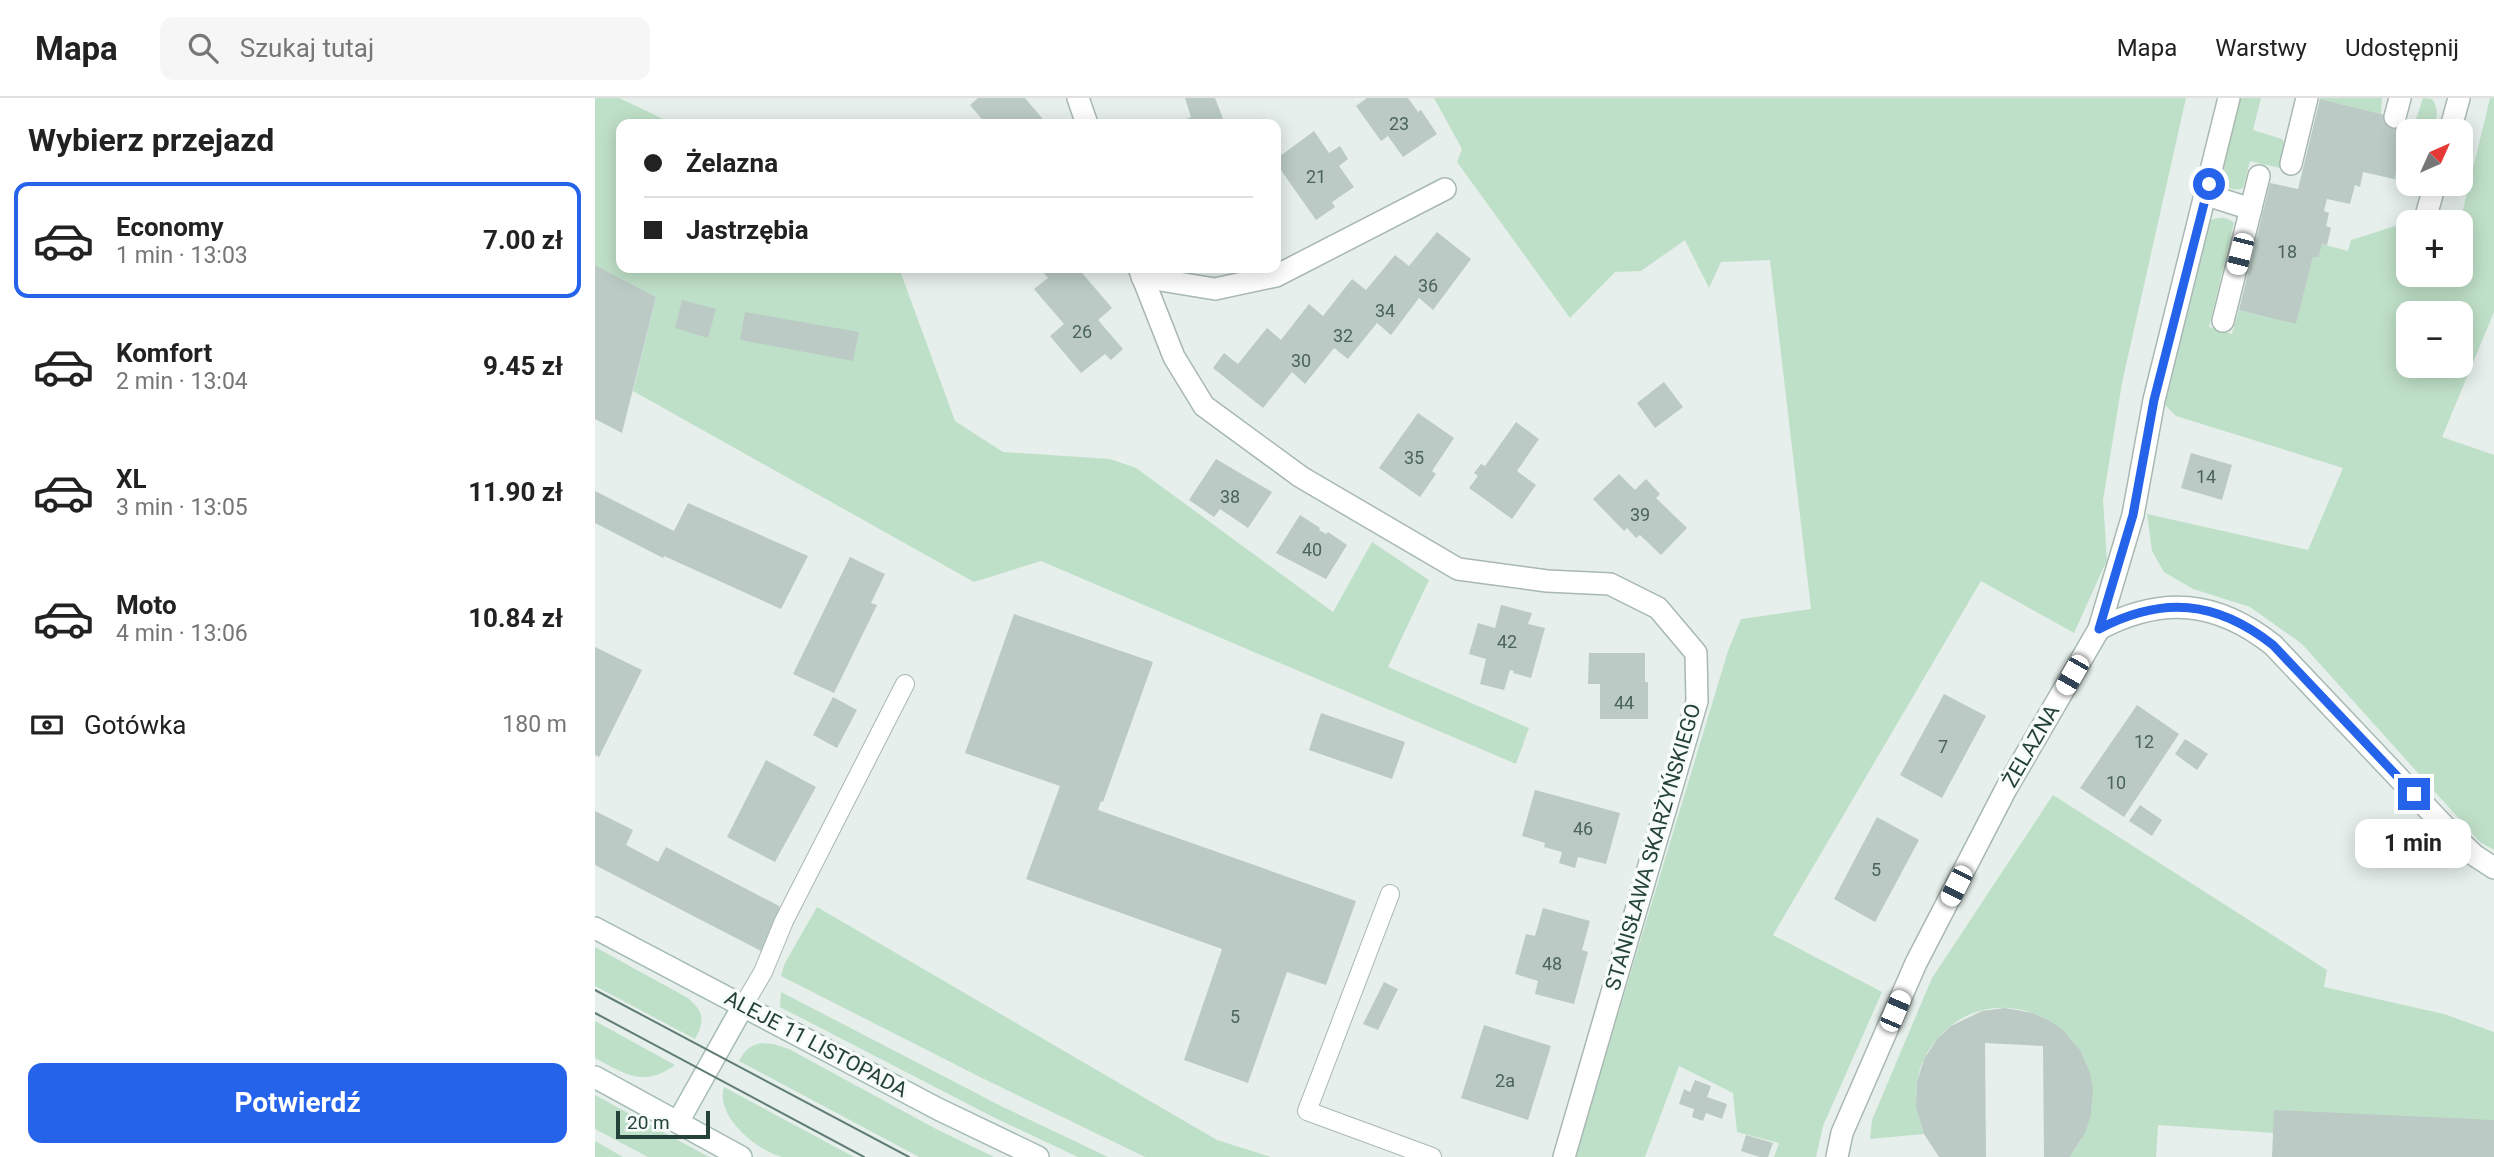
<!DOCTYPE html>
<html lang="pl">
<head>
<meta charset="utf-8">
<style>
	body { margin:0; font-family:Roboto,sans-serif; background:#f6f6f6; color:#222; height:100vh; display:flex; flex-direction:column; font-size:26px; white-space:nowrap }
	* { box-sizing:border-box; margin:0 }
	p { font-size:23px; color:#767676 }
	.icon { flex:none; width:38px; height:38px; fill:none; stroke:currentColor; stroke-width:2; stroke-linecap:round; stroke-linejoin:round }
	.map { position:relative; flex:1; overflow:hidden }
	.details { display:flex; flex-direction:column; background:#fff; width:595px }
	.details>* { flex:none }
	.guide { position:absolute; left:21px; top:21px; width:665px; height:154px; border-radius:14px; box-shadow:0 4px 18px #0003; display:grid; align-content:center; height:154px; padding:0 28px; background:#fff }
	.needle { width:46px; rotate:45deg }
	.controls { position:absolute; left:1801px; top:21px; display:grid; gap:14px }
	.controls a { display:grid; place-items:center; width:77px; height:77px; border-radius:14px; background:#fff; box-shadow:0 4px 18px #0003; font-size:35px }
	.scale { position:absolute; left:21px; bottom:18px; width:94px; box-sizing:border-box; padding-left:7px; border:4px solid #24423a; border-top:0; font-size:19px; line-height:24px; white-space:nowrap; color:#24423a; -webkit-text-stroke:5px #f7fbf9; paint-order:stroke }
	.end { position:absolute; width:32px; height:32px; margin:-16px; border:9px solid #2563eb; background:#fff; box-shadow:0 0 0 4px #fff }
	.from { border-radius:50% }
	.bubble { position:absolute; height:49px; border-radius:14px; background:#fff; box-shadow:0 4px 18px #0003; font-size:23px; font-weight:700; line-height:49px; text-align:center }
	.car { position:absolute; width:21px; height:42px; margin:-21px -10px; border-radius:9px; box-shadow:0 0 5px 2px #0007; background:linear-gradient(#fff 24%,#345 0 40%,#fff 0 76%,#345 0 86%,#fff 0) }
	.guide b { display:flex; align-items:center; gap:24px; height:66px; font-size:26px }
	.guide b+b { border-top:2px solid #e0e0e0 }
	.guide i { width:18px; height:18px; background:#222 }
	ul { padding:0; list-style:none }
	li { display:flex; align-items:center; gap:21px; height:116px; margin:0 14px 10px; padding:0 14px; border:4px solid transparent; border-radius:14px }
	li div { flex:1 }
	li b { display:block; font-size:26px }
	li em { font-style:normal; font-weight:700 }
	li.active { border-color:#2563eb }
	li>.icon { width:63px; height:63px; stroke-width:1.5 }
	h2 { padding:0 28px; font-size:32px; line-height:84px }
	.pay { display:flex; align-items:center; gap:18px; height:77px; padding:0 28px; font-size:26px }
	.pay p { margin-inline-start:auto }
	.primary-button { display:flex; gap:14px; margin-top:auto; padding:14px 28px }
	.primary-button a { flex:1; height:80px; border-radius:14px; background:#2563eb; color:#fff; font-size:28px; font-weight:700; line-height:80px; text-align:center }
	header { display:flex; align-items:center; gap:42px; box-sizing:border-box; height:98px; padding:0 35px; background:#fff; border-bottom:2px solid #e0e0e0 }
	header strong { font-size:33px }
	nav { display:flex; gap:38px; margin-inline-start:auto; font-size:24px }
	.search { width:490px; height:63px; background:#f6f6f6; display:flex; align-items:center; gap:18px; box-sizing:border-box; padding:0 24px; border-radius:14px; color:#767676; font-size:26px }
	main { display:flex; flex:1; min-height:0 }
	.map>svg:first-child { display:block }
	.green { fill:#bfe0c8; fill-rule:evenodd }
	.building { fill:#bbcac4 }
	.lines { fill:none; stroke-linecap:round; stroke-linejoin:round }
	.lane-casing { stroke:#a8b8b2; stroke-width:20 }
	.street-casing { stroke:#a8b8b2; stroke-width:24 }
	.secondary-casing { stroke:#a4bbb3; stroke-width:24 }
	.lane { stroke:#fff; stroke-width:18 }
	.street { stroke:#fff; stroke-width:21 }
	.secondary { stroke:#fff; stroke-width:21 }
	.tram { stroke:#5f7d75; stroke-width:2 }
	.route { stroke:#2563eb; stroke-width:9 }
	.labels { text-anchor:middle; dominant-baseline:central; stroke-width:7; stroke-linejoin:round; paint-order:stroke }
	.number-label { font-size:18px; fill:#4a645c }
	.street-label { font-size:21px; fill:#24423a; stroke:#f7fbf9 }
</style>
</head>
<body>
<header>
<strong>Mapa</strong>
<div class="search"><svg class="icon" aria-label="search" viewBox="0 0 24 24"><circle cx="10" cy="10" r="6"/><path d="M15 15l6 6"/></svg>Szukaj tutaj</div>
<nav><a>Mapa</a><a>Warstwy</a><a>Udostępnij</a></nav>
</header>
<main>
<section class="details">
<h2>Wybierz przejazd</h2>
<ul>
<li class="active"><svg class="icon" aria-label="car" viewBox="0 0 24 24"><path d="M5 17H2v-5l4-1 3-4h7l3 4 3 1v5h-3M9 17h6M6 11h13"/><circle cx="7" cy="17" r="2"/><circle cx="17" cy="17" r="2"/></svg><div><b>Economy</b><p>1 min · 13:03</p></div><em>7.00 zł</em></li>
<li><svg class="icon" aria-label="car" viewBox="0 0 24 24"><path d="M5 17H2v-5l4-1 3-4h7l3 4 3 1v5h-3M9 17h6M6 11h13"/><circle cx="7" cy="17" r="2"/><circle cx="17" cy="17" r="2"/></svg><div><b>Komfort</b><p>2 min · 13:04</p></div><em>9.45 zł</em></li>
<li><svg class="icon" aria-label="car" viewBox="0 0 24 24"><path d="M5 17H2v-5l4-1 3-4h7l3 4 3 1v5h-3M9 17h6M6 11h13"/><circle cx="7" cy="17" r="2"/><circle cx="17" cy="17" r="2"/></svg><div><b>XL</b><p>3 min · 13:05</p></div><em>11.90 zł</em></li>
<li><svg class="icon" aria-label="car" viewBox="0 0 24 24"><path d="M5 17H2v-5l4-1 3-4h7l3 4 3 1v5h-3M9 17h6M6 11h13"/><circle cx="7" cy="17" r="2"/><circle cx="17" cy="17" r="2"/></svg><div><b>Moto</b><p>4 min · 13:06</p></div><em>10.84 zł</em></li>
</ul>
<div class="pay"><svg class="icon" aria-label="cash" viewBox="0 0 24 24"><path d="M3 7h18v10H3z"/><circle cx="12" cy="12" r="2"/></svg>Gotówka<p>180 m</p></div>
<div class="primary-button"><a>Potwierdź</a></div>
</section>
<div class="map">
<svg width="1899" height="1059" viewBox="0 0 1899 1059">
	<rect width="100%" height="100%" fill="#e6efeb"/>
	<g class="green">
		<polygon points="0,0 24,0 79,26 26,26 26,170 304,170 360,323 408,354 515,361 541,370 738,514 777,444 834,482 793,569 934,630 921,666 446,463 379,484 38,293 61,199 0,167"/>
		<polygon points="839,0 1591,0 1527,285 1508,402 1512,462 1479,535 1386,483 1178,837 1287,894 1228,1028 1221,1059 1179,1059 1184,1045 1142,1034 1138,995 1084,968 1050,1059 980,1059 1133,553 1146,521 1216,511 1175,162 1126,164 1114,190 1090,142 1046,173 1020,174 975,220 862,64 867,51"/>
		<path d="M 1642,0 L 1666,0 L 1658,32 L 1687,41 L 1690,46 L 1685,70 L 1655,63 L 1648,90 C 1638,94 1631,89 1624,81 Z"/>
		<polygon points="1725,0 1787,0 1786,16 1725,1"/>
		<path d="M 1828,0 L 1837,1 C 1845,12 1841,21 1839,33 L 1817,33 Z"/>
		<path d="M 1895,0 L 1899,0 L 1899,214 L 1847,339 L 1899,357 L 1899,752 L 1885,744 L 1707,546 L 1655,509 L 1598,491 L 1569,474 L 1557,453 L 1552,416 L 1713,452 L 1748,370 L 1581,318 L 1569,306 L 1567,286 L 1614,123 C 1624,119 1631,118 1639,125 L 1614,229 L 1637,236 L 1644,212 L 1701,225 L 1718,159 L 1724,159 L 1727,146 L 1753,153 L 1756,142 L 1813,124 L 1813,139 L 1808,163 L 1813,165 L 1813,177 L 1866,177 L 1865,124 ZM 1813,215 L 1866,215 L 1866,268 L 1813,268 Z"/>
		<polygon points="1808,45 1813,46 1813,85 1799,81"/>
		<path d="M 1458,697 L 1732,872 L 1729,889 L 1849,916 L 1899,934 L 1899,1022 L 1678,1035 L 1563,1027 L 1561,1059 L 1475,1059 C 1554,952 1405,852 1336,949 C 1317,976 1319,1006 1329,1036 L 1275,1041 L 1277,1022 L 1337,880 Z"/>
		<polygon points="222,809 622,1042 676,1059 550,1059 385,979 186,878 190,865"/>
		<path d="M 0,849 L 93,900 C 109,914 110,923 100,941 L 0,888 Z"/>
		<polygon points="186,894 406,1008 513,1059 483,1059 400,1020 185,909"/>
		<path d="M 0,923 L 80,967 C 49,990 30,976 0,960 Z"/>
		<path d="M 166,945 L 178,946 L 194,951 L 341,1031 L 399,1059 L 324,1059 L 144,963 C 150,952 154,948 166,945 Z"/>
		<path d="M 129,989 L 259,1059 C 242,1059 201,1059 187,1059 C 161,1052 120,1018 129,989 Z"/>
		<polygon points="0,997 114,1059 53,1059 0,1031"/>
		<polygon points="0,1043 28,1059 0,1059"/>
	</g>
	<g class="building">
		<polygon points="383,0 430,0 452,26 391,26 375,7"/>
		<polygon points="590,0 620,0 630,26 578,26 596,19"/>
		<polygon points="772,0 813,0 823,14 826,12 842,36 808,59 793,38 786,43 761,8"/>
		<polygon points="1725,1 1819,24 1817,33 1813,33 1813,46 1808,45 1799,81 1768,74 1765,89 1760,87 1755,106 1732,101 1729,113 1734,115 1731,128 1736,130 1732,147 1727,146 1724,159 1718,159 1701,226 1644,212 1675,85 1703,91"/>
		<polygon points="719,33 734,55 745,48 753,61 744,68 759,89 737,104 740,109 721,122 681,65 681,61"/>
		<polygon points="842,134 876,161 838,212 824,200 796,237 782,225 753,261 739,250 710,286 697,274 668,310 618,270 629,255 643,266 672,230 686,242 714,206 728,218 757,181 771,192 800,157 814,168"/>
		<polygon points="0,167 61,199 27,335 0,321"/>
		<polygon points="444,170 494,170 487,175 517,210 503,222 528,251 516,262 510,256 486,275 455,238 469,226 439,191 453,180"/>
		<polygon points="87,202 121,211 113,240 80,230"/>
		<polygon points="150,214 264,234 258,263 145,242"/>
		<polygon points="1069,284 1088,309 1060,330 1042,305"/>
		<polygon points="823,315 859,340 837,373 841,376 825,399 784,370"/>
		<polygon points="921,324 944,341 922,373 941,387 917,421 874,390 883,378 879,375 886,366 890,368"/>
		<polygon points="1596,355 1637,367 1627,402 1586,390"/>
		<polygon points="621,361 677,394 653,430 625,411 619,419 594,402"/>
		<polygon points="1024,376 1040,392 1051,381 1065,396 1061,400 1092,430 1066,457 1045,437 1041,440 1032,430 1029,433 998,401"/>
		<polygon points="0,393 79,433 93,405 213,458 186,511 69,458 68,460 0,425"/>
		<polygon points="705,417 725,430 724,432 731,436 733,434 752,447 731,481 681,455"/>
		<polygon points="255,459 290,476 276,505 282,507 239,595 198,576"/>
		<polygon points="906,507 937,515 933,526 950,530 936,580 918,575 919,573 915,572 909,592 885,586 891,561 874,556 883,525 900,530"/>
		<polygon points="419,516 558,564 508,704 506,703 503,712 761,803 731,887 692,874 653,985 589,962 627,851 431,781 465,688 370,655"/>
		<polygon points="0,549 47,572 4,659 0,657"/>
		<polygon points="994,555 1050,555 1050,584 1053,584 1053,621 1005,621 1005,586 993,586"/>
		<polygon points="1349,596 1391,618 1347,700 1305,677"/>
		<polygon points="238,599 262,612 242,650 218,637"/>
		<polygon points="1542,607 1584,636 1529,719 1485,690"/>
		<polygon points="726,615 810,644 797,681 714,652"/>
		<polygon points="1590,641 1613,656 1602,672 1580,656"/>
		<polygon points="171,662 221,689 180,764 132,739"/>
		<polygon points="940,692 1025,715 1011,766 983,759 980,770 964,765 967,754 949,749 950,745 927,738"/>
		<polygon points="1545,707 1567,722 1557,738 1534,723"/>
		<polygon points="0,713 38,732 31,747 63,764 71,749 184,808 185,813 166,853 0,767"/>
		<polygon points="1282,719 1324,742 1280,824 1239,801"/>
		<polygon points="948,810 995,823 987,852 993,854 979,906 940,896 943,883 920,876 931,836 940,838"/>
		<polygon points="789,884 803,891 783,932 768,926"/>
		<polygon points="1410,910 1438,915 1455,923 1467,931 1485,952 1495,974 1498,993 1496,1017 1490,1035 1475,1059 1449,1059 1448,948 1390,945 1391,1059 1344,1059 1329,1036 1321,1009 1322,984 1329,961 1342,941 1356,928 1387,913"/>
		<polygon points="889,927 956,948 933,1022 866,1000"/>
		<polygon points="1100,982 1116,988 1112,999 1132,1006 1127,1021 1111,1015 1108,1023 1097,1019 1099,1011 1084,1006 1089,991 1095,994"/>
		<polygon points="1679,1012 1899,1022 1899,1059 1677,1059"/>
		<polygon points="1151,1037 1178,1045 1173,1059 1165,1059 1146,1053"/>
	</g>
	<g class="lines">
		<defs>
			<g id="lane">
				<polyline points="795,796 712,1013 837,1059"/>
				<polyline points="148,908 168,874 189,823 310,586"/>
			</g>
			<g id="street">
				<polyline points="483,0 492,26"/>
				<polyline points="1800,19 1805,0"/>
				<polyline points="1855,33 1864,0"/>
				<polyline points="1696,66 1712,0"/>
				<polyline points="1612,97 1656,111"/>
				<polyline points="1831,118 1840,86"/>
				<polyline points="544,170 579,259 609,308 706,379 863,471 952,483 1015,486 1063,510 1101,555 1102,603 969,1059"/>
				<polyline points="547,179 620,191 681,178 850,91"/>
				<polyline points="1628,223 1664,78"/>
				<path d="M 1504,531 C 1567,498 1621,502 1678,547 L 1854,733 L 1879,757 L 1899,770"/>
				<polyline points="1242,1059 1247,1035 1321,865 1411,691 1504,531 1538,417 1559,302 1634,0"/>
			</g>
			<g id="secondary">
				<polyline points="0,830 343,1011 443,1059"/>
				<polyline points="0,979 146,1059"/>
				<polyline points="83,1024 148,908"/>
			</g>
		</defs>
		<use href="#lane" class="lane-casing"/>
		<use href="#street" class="street-casing"/>
		<use href="#secondary" class="secondary-casing"/>
		<use href="#lane" class="lane"/>
		<use href="#street" class="street"/>
		<use href="#secondary" class="secondary"/>
		<g class="tram">
			<polyline points="0,892 314,1059"/>
			<polyline points="0,915 269,1059"/>
		</g>
	</g>
	<g class="lines">
		<path class="route" d="M 1614,86 L 1559,302 L 1538,417 L 1504,531 C 1567,498 1621,502 1678,547 L 1819,696"/>
	</g>
	<g class="labels">
		<g class="number-label">
			<text x="804" y="25">23</text>
			<text x="721" y="78">21</text>
			<text x="1692" y="153">18</text>
			<text x="833" y="187">36</text>
			<text x="790" y="212">34</text>
			<text x="487" y="233">26</text>
			<text x="748" y="237">32</text>
			<text x="706" y="262">30</text>
			<text x="819" y="359">35</text>
			<text x="1611" y="378">14</text>
			<text x="635" y="398">38</text>
			<text x="1045" y="416">39</text>
			<text x="717" y="451">40</text>
			<text x="912" y="543">42</text>
			<text x="1029" y="604">44</text>
			<text x="1549" y="643">12</text>
			<text x="1348" y="648">7</text>
			<text x="1521" y="684">10</text>
			<text x="988" y="730">46</text>
			<text x="1281" y="771">5</text>
			<text x="957" y="865">48</text>
			<text x="640" y="918">5</text>
			<text x="910" y="982">2a</text>
		</g>
		<g class="street-label">
			<text transform="translate(1436 648) rotate(-60)">ŻELAZNA</text>
			<text transform="translate(1058 749) rotate(-74)">STANISŁAWA SKARŻYŃSKIEGO</text>
			<text transform="translate(221 946) rotate(28)">ALEJE 11 LISTOPADA</text>
		</g>
	</g>
</svg>
<div class="controls">
<a><svg class="needle" viewBox="-14 -14 28 28"><path d="M0-13l5 13h-10z" fill="#e53935"/><path d="M0 13l5-13h-10z" fill="#767676"/></svg></a>
<a>+</a>
<a>−</a>
</div>
<div class="scale">20 m</div>
<i class="end from" style="left:1614px;top:86px"></i>
<i class="end" style="left:1819px;top:696px"></i>
<div class="bubble" style="left:1760px;top:721px;width:116px">1 min</div>
<i class="car" style="left:1645px;top:156px;rotate:194deg"></i>
<i class="car" style="left:1477px;top:577px;rotate:210deg"></i>
<i class="car" style="left:1361px;top:788px;rotate:207deg"></i>
<i class="car" style="left:1300px;top:913px;rotate:23deg"></i>
<div class="guide">
<b><i class="from"></i>Żelazna</b>
<b><i></i>Jastrzębia</b>
</div>
</div>
</main>
</body>
</html>
